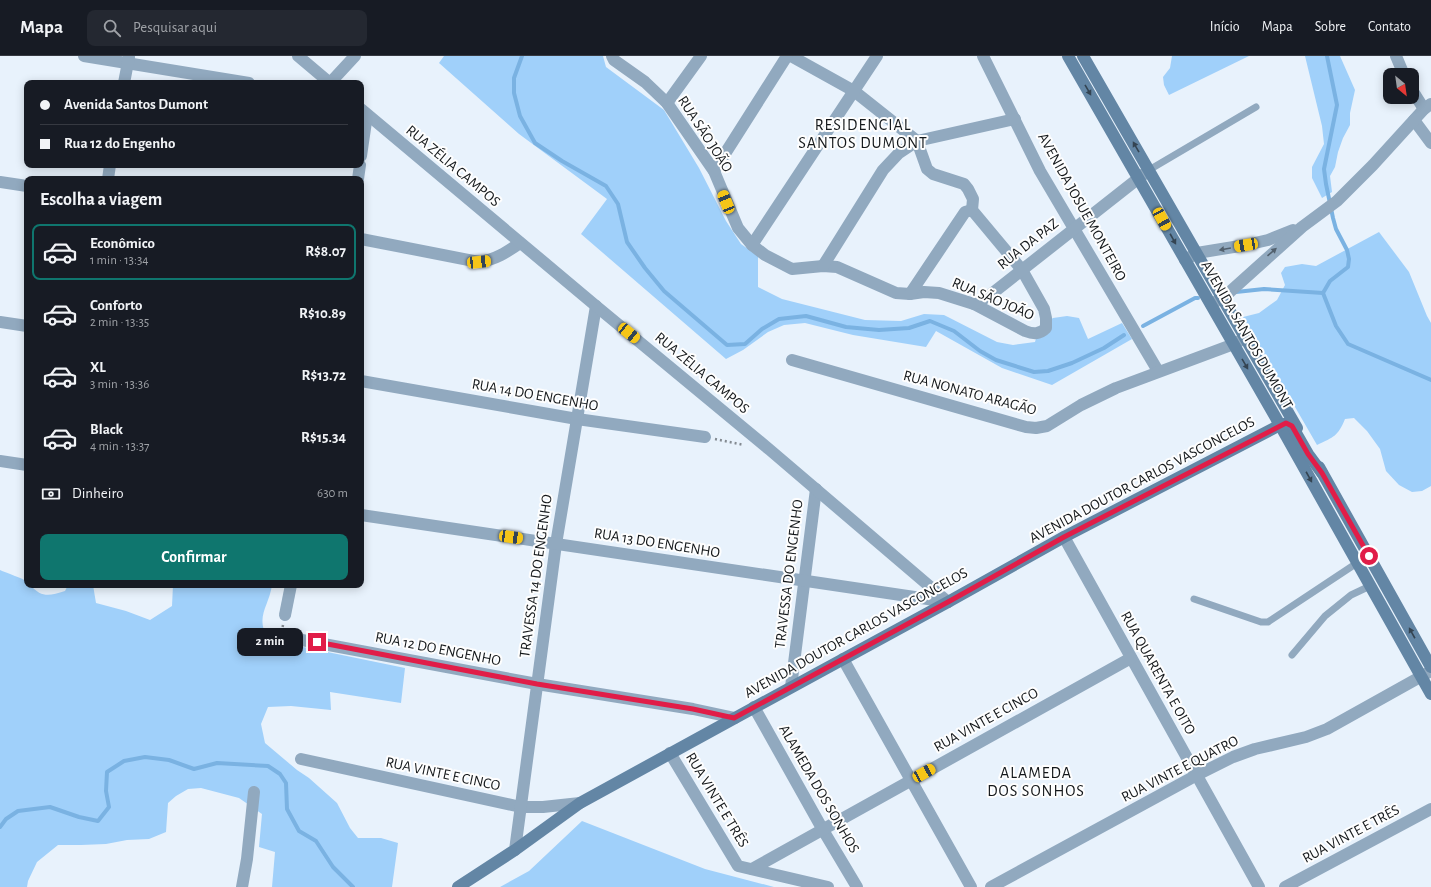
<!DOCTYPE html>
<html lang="pt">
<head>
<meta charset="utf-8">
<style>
	body { margin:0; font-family:"Alegreya Sans",sans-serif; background:#242831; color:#f1f3f6; height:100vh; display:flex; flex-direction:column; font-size:15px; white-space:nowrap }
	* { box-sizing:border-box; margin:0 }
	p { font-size:13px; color:#9ea1a6 }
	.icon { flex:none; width:22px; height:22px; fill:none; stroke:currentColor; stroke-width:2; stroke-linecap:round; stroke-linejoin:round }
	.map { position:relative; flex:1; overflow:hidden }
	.side { position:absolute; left:24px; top:120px; width:340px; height:412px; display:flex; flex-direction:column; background:#171b24; border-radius:8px; box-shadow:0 2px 10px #0003 }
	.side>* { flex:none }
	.guide { position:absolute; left:24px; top:24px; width:340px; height:88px; border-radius:8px; box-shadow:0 2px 10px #0003; display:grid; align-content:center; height:88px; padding:0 16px; background:#171b24 }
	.needle { width:26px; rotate:151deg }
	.controls { position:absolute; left:1383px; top:12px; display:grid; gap:8px }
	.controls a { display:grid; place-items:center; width:36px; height:36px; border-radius:8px; background:#171b24; box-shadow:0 2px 10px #0003; font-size:20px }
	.end { position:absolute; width:18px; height:18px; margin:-9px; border:5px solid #e11d48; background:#fff; box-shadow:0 0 0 2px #fff }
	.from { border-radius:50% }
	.bubble { position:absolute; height:28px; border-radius:8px; background:#171b24; box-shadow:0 2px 10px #0003; font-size:13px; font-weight:700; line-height:28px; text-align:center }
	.car { position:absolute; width:12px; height:24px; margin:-12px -6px; border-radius:5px; box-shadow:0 0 3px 1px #0007; background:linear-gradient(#f5c518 24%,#345 0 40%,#f5c518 0 76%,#345 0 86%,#f5c518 0) }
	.guide b { display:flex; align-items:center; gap:14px; height:38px; font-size:15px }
	.guide b+b { border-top:1px solid #363941 }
	.guide i { width:10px; height:10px; background:#f1f3f6 }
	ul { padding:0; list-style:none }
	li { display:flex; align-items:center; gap:12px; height:56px; margin:0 8px 6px; padding:0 8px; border:2px solid transparent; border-radius:8px }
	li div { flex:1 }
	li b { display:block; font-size:15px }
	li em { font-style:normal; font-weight:700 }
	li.active { border-color:#0f766e }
	li>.icon { width:36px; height:36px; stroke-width:1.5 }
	h2 { padding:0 16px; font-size:18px; line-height:48px }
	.pay { display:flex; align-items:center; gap:10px; height:44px; padding:0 16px; font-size:15px }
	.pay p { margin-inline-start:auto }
	.action { display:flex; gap:8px; margin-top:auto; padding:8px 16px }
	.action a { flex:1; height:46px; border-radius:8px; background:#0f766e; color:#fff; font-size:16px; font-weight:700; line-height:46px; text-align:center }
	header { display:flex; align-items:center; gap:24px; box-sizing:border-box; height:56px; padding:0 20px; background:#171b24; border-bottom:1px solid #363941 }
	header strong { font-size:19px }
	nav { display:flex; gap:22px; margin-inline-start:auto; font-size:14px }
	.search { width:280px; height:36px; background:#242831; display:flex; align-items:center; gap:10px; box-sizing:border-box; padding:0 14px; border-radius:8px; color:#9ea1a6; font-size:15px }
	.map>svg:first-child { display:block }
	.green { fill:#a0d0fa }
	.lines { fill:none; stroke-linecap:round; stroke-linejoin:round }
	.stream { stroke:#7ab2e2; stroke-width:4 }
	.path { stroke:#838a91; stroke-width:2.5; stroke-dasharray:2 3; stroke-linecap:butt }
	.service { stroke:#91a9bf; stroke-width:7 }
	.minor { stroke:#91a9bf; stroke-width:12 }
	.tertiary { stroke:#91a9bf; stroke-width:12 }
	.secondary { stroke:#6386a5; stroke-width:12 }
	.oneway { fill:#344452 }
	.oneway2 { fill:#52606d }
	.route { stroke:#e11d48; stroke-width:5 }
	.labels { text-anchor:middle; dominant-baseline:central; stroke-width:4; stroke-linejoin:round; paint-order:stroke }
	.street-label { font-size:15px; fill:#14181b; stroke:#fefefe }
	.neighbourhood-label { font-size:16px; letter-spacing:1px; fill:#14181b; stroke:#fefefe }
</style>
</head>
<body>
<header>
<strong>Mapa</strong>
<div class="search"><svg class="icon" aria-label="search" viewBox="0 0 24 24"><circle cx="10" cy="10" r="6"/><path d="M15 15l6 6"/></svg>Pesquisar aqui</div>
<nav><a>Início</a><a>Mapa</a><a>Sobre</a><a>Contato</a></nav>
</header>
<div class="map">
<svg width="1431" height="831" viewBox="0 0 1431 831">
	<rect width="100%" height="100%" fill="#e8f2fc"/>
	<g class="green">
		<polygon points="444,0 603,0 606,11 664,54 699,112 726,165 741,188 758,200 758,231 782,243 865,264 901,265 924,258 944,259 997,286 1013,289 1035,286 1039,272 1053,262 1067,260 1079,262 1088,283 1122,267 1132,283 1052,329 1002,312 936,275 926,291 853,279 805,267 784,269 768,276 743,294 726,303 581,178 607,143 519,78 439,7"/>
		<polygon points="1172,0 1249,0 1169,39 1164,29 1163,21 1170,12"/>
		<polygon points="1305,0 1340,0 1355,34 1350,57 1350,69 1343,82 1338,96 1335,111 1330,120 1332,136 1322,142 1312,122 1312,111 1324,88 1322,70"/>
		<path d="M 1379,176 L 1409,216 L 1427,260 L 1431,267 L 1431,430 L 1422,435 L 1412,436 L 1399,429 L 1386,415 L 1380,393 L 1367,375 L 1354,362 L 1345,363 C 1338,380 1334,381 1317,389 L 1243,261 L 1259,257 L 1277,244 L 1285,229 L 1281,217 L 1285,211 L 1302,208 L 1316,210 Z"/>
		<path d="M 0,514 C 6,517 23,522 27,526 L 27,529 L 30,529 C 42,542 49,540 65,535 L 68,529 L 93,529 L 96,547 L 126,555 L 150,564 L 172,550 L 173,529 L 272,529 C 269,551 254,561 269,584 L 405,612 L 401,647 L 330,636 L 331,654 L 291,650 L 268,651 L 261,668 L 265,687 L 297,714 L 309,722 L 337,747 L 350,772 L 358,782 L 381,782 L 398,787 L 392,831 L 272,831 L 275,796 L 259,791 L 262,758 L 239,742 L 201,732 L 188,733 L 176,740 L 168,747 L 166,776 L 149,783 L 127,784 L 106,788 L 81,789 L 58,789 L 37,806 L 28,825 L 27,831 L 0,831 Z"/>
		<polygon points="582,765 705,813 774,831 500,831 529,815"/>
	</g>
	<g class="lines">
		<g class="stream">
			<polyline points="522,0 514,22 514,37 520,60 535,87 562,105 606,130 618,148 627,186 645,212 664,235 727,289 745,288 762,273 779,263 806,260 846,271 879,274 909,272 930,265 954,275 980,295 996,304 1034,316 1048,315 1072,307 1104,292 1124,279"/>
			<polyline points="1327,0 1337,49 1324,113 1326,128 1333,162 1336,173 1347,194 1349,203 1348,211 1330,225 1323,237 1336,270 1348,288 1431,324"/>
			<polyline points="1236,236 1264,233 1323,237"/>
			<polyline points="1143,270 1195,242 1198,242"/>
			<polyline points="0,771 6,763 18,755 50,751 79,761 98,765 109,751 106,735 107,716 124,705 145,701 169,704 194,713 217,707 268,710 280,718 286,727 287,753 299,775 316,785 333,811 353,831"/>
		</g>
		<g class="path">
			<polyline points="715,383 744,389"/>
			<polyline points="283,569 281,579 291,581"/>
		</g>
		<g class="service">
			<polyline points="1149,114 1256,51"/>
			<polyline points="1194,543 1261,566 1268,566 1357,507"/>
			<polyline points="1292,599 1325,560 1351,539 1370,530"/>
		</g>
		<g class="minor">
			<polyline points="84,0 249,27"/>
			<path d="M 612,0 L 614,4 L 645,26 L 667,47 L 714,115 L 738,172 L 752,189 L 765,199 L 792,213 L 823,210 L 837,211 L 896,237 L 910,238 L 924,236 L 939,237 L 974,248 L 1025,275 C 1033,278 1039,279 1046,272 L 1046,262 L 1044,253 L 1022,214 L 972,154 L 973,143 L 968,133 L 964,128 L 933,118 L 927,113 L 917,85 L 854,35 L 791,0"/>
			<polyline points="983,0 1040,115 1158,315"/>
			<polyline points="1396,0 1404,19"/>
			<polyline points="124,27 129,1"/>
			<polyline points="330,27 355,0"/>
			<polyline points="1412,34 1424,53"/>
			<polyline points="667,47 701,0"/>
			<polyline points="1414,64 1431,87"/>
			<polyline points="361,100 367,59"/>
			<polyline points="714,115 787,0"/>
			<polyline points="108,123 110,109"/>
			<polyline points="358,123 360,109"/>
			<polyline points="0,126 27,130"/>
			<path d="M 361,183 L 479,206 C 495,204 507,196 520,187"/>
			<polyline points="752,189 877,0"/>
			<polyline points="1185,204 1197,197 1246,189 1268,184 1293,174"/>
			<polyline points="823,210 883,114 899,97 917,85 1015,63"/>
			<polyline points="910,238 965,156 972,154"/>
			<polyline points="974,248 979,246 994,236 1149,114"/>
			<polyline points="1211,248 1223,242 1302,171 1337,145 1373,109 1424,53 1431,48"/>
			<polyline points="0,266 27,270"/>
			<polyline points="792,304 1026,371 1036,372 1047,370 1081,349 1116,332 1234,288 1245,282"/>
			<polyline points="361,325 577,363 705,381"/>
			<polyline points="1064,481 1259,831"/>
			<polyline points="285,559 291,529"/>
			<polyline points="302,584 537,628 693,653 735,662"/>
			<polyline points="843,603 971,831"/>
			<polyline points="791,631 816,433"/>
			<polyline points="754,651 823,774 857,831"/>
			<polyline points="670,697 738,810 828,831"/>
			<polyline points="301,703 521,751 543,751 580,747"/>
			<polyline points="515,794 556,488 596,250"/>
			<polyline points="752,813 1131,602"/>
			<polyline points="242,831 247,803 254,736"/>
			<polyline points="991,831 1197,719 1233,701 1255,693 1306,681 1327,673 1431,615"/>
			<polyline points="1285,831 1431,753"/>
		</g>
		<g class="tertiary">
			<polyline points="298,0 330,27"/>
			<polyline points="361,53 596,250 770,394 948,546"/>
			<polyline points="0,405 27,409"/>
			<polyline points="361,459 948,546"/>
		</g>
		<g class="secondary">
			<polyline points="1068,0 1280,369 1431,638"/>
			<polyline points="1083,0 1297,372"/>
			<polyline points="1319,411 1431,611"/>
			<polyline points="458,831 515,794 580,747 735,662 948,546 1064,481 1280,369 1288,367 1292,370 1308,398 1322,417"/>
		</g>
	</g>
	<defs><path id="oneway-solid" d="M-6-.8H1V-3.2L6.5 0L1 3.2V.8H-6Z"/></defs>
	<g class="oneway">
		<use href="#oneway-solid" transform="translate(1088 34) rotate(60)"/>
		<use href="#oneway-solid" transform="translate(1136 91) rotate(-120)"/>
		<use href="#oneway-solid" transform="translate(1173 183) rotate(61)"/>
		<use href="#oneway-solid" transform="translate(1245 308) rotate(60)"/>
		<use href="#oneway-solid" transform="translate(1309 421) rotate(61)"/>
		<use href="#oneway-solid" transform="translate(1412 577) rotate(-119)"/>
	</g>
	<g class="oneway2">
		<use href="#oneway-solid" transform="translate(1225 193) rotate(170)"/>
		<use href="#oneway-solid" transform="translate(1272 196) rotate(-41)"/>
	</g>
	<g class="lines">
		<polyline class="route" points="317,586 537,628 693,653 734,662 948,546 1064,481 1286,367 1292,370 1308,398 1322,417 1369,500"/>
	</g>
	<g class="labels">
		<g class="street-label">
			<text transform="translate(705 78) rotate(57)">RUA SÃO JOÃO</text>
			<text transform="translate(453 110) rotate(40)">RUA ZÉLIA CAMPOS</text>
			<text transform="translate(1082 151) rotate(61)">AVENIDA JOSUE MONTEIRO</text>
			<text transform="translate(1028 188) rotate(-38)">RUA DA PAZ</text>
			<text transform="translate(993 243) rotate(23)">RUA SÃO JOÃO</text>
			<text transform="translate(1247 279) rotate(60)">AVENIDA SANTOS DUMONT</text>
			<text transform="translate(702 317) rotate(40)">RUA ZÉLIA CAMPOS</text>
			<text transform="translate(970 337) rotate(15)">RUA NONATO ARAGÃO</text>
			<text transform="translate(535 339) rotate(10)">RUA 14 DO ENGENHO</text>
			<text transform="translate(1142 424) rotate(-28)">AVENIDA DOUTOR CARLOS VASCONCELOS</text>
			<text transform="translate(657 487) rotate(9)">RUA 13 DO ENGENHO</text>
			<text transform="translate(789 518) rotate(-83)">TRAVESSA DO ENGENHO</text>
			<text transform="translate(536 520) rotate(-82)">TRAVESSA 14 DO ENGENHO</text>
			<text transform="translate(856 577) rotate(-29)">AVENIDA DOUTOR CARLOS VASCONCELOS</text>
			<text transform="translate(438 593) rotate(11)">RUA 12 DO ENGENHO</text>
			<text transform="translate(1158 617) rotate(61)">RUA QUARENTA E OITO</text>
			<text transform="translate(986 664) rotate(-29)">RUA VINTE E CINCO</text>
			<text transform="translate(1180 713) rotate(-27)">RUA VINTE E QUATRO</text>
			<text transform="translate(443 718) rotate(12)">RUA VINTE E CINCO</text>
			<text transform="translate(819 733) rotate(60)">ALAMEDA DOS SONHOS</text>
			<text transform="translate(717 744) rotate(59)">RUA VINTE E TRÊS</text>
			<text transform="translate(1351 778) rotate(-28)">RUA VINTE E TRÊS</text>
		</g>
		<g class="neighbourhood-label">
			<text x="863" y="69">RESIDENCIAL<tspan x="863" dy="18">SANTOS DUMONT</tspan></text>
			<text x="1036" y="717">ALAMEDA<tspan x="1036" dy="18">DOS SONHOS</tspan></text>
		</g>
	</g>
</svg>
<div class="controls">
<a><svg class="needle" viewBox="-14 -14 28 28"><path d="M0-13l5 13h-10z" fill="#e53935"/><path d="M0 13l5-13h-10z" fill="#9ea1a6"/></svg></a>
</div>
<i class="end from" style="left:1369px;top:500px"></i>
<i class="end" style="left:317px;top:586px"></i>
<div class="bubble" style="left:237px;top:572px;width:66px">2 min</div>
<i class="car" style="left:726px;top:146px;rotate:338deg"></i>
<i class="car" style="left:1162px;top:163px;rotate:151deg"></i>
<i class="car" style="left:1246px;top:189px;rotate:260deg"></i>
<i class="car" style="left:479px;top:206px;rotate:84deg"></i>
<i class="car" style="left:629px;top:277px;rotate:129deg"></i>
<i class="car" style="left:511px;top:481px;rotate:98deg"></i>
<i class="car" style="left:924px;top:717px;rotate:61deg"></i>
<div class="guide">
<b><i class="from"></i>Avenida Santos Dumont</b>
<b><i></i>Rua 12 do Engenho</b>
</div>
<section class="side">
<h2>Escolha a viagem</h2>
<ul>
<li class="active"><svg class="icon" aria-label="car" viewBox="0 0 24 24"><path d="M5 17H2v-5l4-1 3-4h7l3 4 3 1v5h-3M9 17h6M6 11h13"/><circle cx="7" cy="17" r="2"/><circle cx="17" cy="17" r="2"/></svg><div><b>Econômico</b><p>1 min · 13:34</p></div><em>R$8.07</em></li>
<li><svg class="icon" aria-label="car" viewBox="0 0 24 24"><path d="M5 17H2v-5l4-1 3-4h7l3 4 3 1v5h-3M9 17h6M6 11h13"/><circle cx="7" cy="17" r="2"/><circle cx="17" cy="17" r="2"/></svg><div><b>Conforto</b><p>2 min · 13:35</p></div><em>R$10.89</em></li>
<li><svg class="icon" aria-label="car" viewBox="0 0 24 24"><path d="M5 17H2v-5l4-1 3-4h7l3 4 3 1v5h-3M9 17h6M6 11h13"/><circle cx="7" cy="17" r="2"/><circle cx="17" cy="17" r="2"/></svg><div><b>XL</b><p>3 min · 13:36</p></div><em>R$13.72</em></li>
<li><svg class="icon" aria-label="car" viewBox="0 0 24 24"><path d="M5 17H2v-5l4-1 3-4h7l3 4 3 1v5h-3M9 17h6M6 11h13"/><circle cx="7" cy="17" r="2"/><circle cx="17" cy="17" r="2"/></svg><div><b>Black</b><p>4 min · 13:37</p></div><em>R$15.34</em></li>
</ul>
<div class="pay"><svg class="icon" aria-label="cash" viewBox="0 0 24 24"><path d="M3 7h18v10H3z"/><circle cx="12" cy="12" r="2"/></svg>Dinheiro<p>630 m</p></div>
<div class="action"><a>Confirmar</a></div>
</section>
</div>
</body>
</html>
